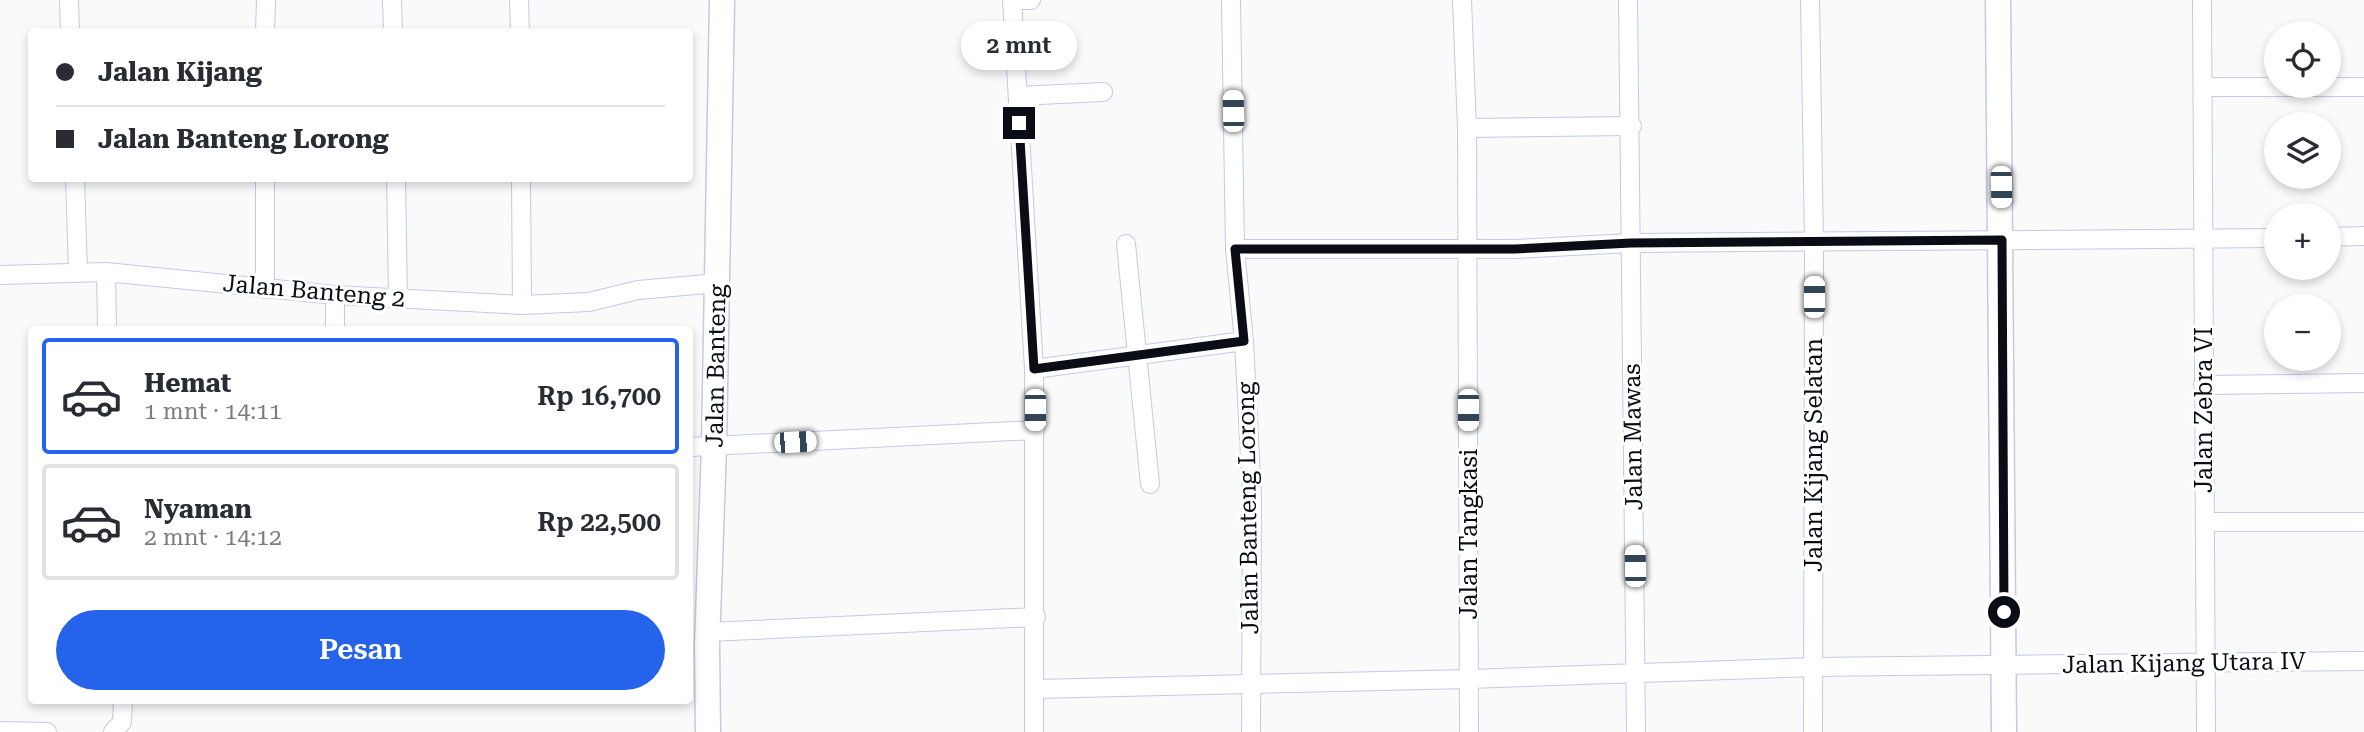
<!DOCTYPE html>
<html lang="id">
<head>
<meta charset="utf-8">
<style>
	body { margin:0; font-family:"Roboto Serif",serif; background:#f2f2f3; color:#2b2b33; height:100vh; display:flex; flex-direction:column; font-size:26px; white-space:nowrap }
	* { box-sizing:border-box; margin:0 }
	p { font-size:23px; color:#7c7c81 }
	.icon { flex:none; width:38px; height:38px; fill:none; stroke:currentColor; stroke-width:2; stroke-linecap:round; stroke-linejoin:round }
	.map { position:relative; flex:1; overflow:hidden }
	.side { position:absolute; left:28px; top:326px; width:665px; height:378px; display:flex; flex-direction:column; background:#fff; border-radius:7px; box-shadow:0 4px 10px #0003 }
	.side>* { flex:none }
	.guide { position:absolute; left:28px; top:28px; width:665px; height:154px; border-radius:7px; box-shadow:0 4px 10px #0003; display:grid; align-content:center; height:154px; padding:0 28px; background:#fff }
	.controls { position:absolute; left:2264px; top:21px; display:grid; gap:14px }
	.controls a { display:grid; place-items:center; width:77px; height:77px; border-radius:50%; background:#fff; box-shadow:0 4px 10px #0003; font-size:35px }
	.end { position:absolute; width:32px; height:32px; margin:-16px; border:9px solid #0a0c16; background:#fff; box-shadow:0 0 0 4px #fff }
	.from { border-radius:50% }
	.bubble { position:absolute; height:49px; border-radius:24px; background:#fff; box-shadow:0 4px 10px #0003; font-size:23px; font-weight:600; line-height:49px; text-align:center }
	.car { position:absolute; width:21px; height:42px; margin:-21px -10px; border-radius:9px; box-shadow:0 0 5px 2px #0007; background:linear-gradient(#fff 24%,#345 0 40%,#fff 0 76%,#345 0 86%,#fff 0) }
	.guide b { display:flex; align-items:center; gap:24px; height:66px; font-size:26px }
	.guide b+b { border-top:2px solid #e1e1e2 }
	.guide i { width:18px; height:18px; background:#2b2b33 }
	ul { padding:12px 0 0; list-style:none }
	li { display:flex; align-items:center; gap:21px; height:116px; margin:0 14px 10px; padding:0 14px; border:4px solid #e1e1e2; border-radius:7px }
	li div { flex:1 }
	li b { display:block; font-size:26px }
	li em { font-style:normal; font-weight:600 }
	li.current { border-color:#2563eb }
	li>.icon { width:63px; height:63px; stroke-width:1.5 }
	.button { display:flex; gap:14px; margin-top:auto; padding:14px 28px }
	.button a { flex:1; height:80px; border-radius:42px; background:#2563eb; color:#fff; font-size:28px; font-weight:600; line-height:80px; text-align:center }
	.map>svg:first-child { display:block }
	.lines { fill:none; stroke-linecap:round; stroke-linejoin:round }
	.street-casing { stroke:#c3c9e7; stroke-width:20 }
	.secondary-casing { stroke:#c3c9e7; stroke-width:27 }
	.street { stroke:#fff; stroke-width:18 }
	.secondary { stroke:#fff; stroke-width:24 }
	.route { stroke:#0a0c16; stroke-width:9 }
	.labels { text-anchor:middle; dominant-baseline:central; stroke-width:6; stroke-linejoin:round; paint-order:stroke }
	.street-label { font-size:24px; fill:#0a0c16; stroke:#fff }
</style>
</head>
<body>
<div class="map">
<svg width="2364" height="732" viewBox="0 0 2364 732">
	<rect width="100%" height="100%" fill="#fafafa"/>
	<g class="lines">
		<defs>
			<g id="street">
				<polyline points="69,0 70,32"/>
				<polyline points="392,0 393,32"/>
				<polyline points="519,0 520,32"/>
				<polyline points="1012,0 1034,369 1034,732"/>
				<polyline points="1012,0 1031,0"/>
				<polyline points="1231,0 1235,249 1244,341 1252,497 1251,732"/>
				<polyline points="1462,0 1467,128 1469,732"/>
				<polyline points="1628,0 1636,732"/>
				<polyline points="1810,0 1814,244 1813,732"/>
				<polyline points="2202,0 2206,732"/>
				<polyline points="265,32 266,0"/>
				<polyline points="2204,87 2364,87"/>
				<polyline points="1018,96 1103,92"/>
				<polyline points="1467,128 1632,126"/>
				<polyline points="75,178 78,271"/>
				<polyline points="396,178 398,299"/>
				<polyline points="521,178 522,305"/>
				<polyline points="2329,237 2364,236"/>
				<polyline points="1126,244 1150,484"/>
				<polyline points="1235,249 1515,249 1631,243 2277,238"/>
				<polyline points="0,275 106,272"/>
				<polyline points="265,289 265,178"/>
				<polyline points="107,329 106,272 335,295 522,305 589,302 638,290 718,283"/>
				<polyline points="335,329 335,295"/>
				<polyline points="1034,369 1244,341"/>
				<polyline points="2203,385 2364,383"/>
				<polyline points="690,447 1035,430"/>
				<polyline points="2205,522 2364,522"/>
				<polyline points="708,632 1036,617"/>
				<polyline points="1035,689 1469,679 1813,667 2364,661"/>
				<polyline points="0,731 47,732"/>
				<polyline points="113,732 122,722 123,700"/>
			</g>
			<g id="secondary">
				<polyline points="1998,0 2004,732"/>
				<polyline points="708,732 707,645 714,447 722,0"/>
			</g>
		</defs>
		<use href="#street" class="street-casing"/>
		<use href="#secondary" class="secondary-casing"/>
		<use href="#street" class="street"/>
		<use href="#secondary" class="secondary"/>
	</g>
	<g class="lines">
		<polyline class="route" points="1019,123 1034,369 1244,341 1235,249 1515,249 1631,243 2002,240 2004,612"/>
	</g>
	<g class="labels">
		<g class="street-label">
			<text transform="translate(314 291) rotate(5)">Jalan Banteng 2</text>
			<text transform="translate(716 366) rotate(-89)">Jalan Banteng</text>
			<text transform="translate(2204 410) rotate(-90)">Jalan Zebra VI</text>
			<text transform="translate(1633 437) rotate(-91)">Jalan Mawas</text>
			<text transform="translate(1814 455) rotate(-90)">Jalan Kijang Selatan</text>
			<text transform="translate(1248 508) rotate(-91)">Jalan Banteng Lorong</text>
			<text transform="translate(1469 534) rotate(-90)">Jalan Tangkasi</text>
			<text transform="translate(2184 663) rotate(-1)">Jalan Kijang Utara IV</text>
		</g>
	</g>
</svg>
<div class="controls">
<a><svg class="icon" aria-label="locate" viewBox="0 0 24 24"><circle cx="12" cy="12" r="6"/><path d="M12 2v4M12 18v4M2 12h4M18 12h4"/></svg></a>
<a><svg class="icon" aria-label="layers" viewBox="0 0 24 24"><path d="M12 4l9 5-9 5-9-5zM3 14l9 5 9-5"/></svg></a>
<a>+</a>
<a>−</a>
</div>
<i class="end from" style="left:2004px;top:612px"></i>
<i class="end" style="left:1019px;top:123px"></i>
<div class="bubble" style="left:961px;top:21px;width:116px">2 mnt</div>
<i class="car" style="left:1233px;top:111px;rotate:359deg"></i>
<i class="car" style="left:2001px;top:187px;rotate:179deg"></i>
<i class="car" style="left:1814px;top:297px;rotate:0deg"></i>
<i class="car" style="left:1035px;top:410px;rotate:180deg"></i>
<i class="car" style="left:1468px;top:410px;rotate:180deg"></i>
<i class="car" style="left:795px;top:442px;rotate:87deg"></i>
<i class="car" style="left:1635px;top:566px;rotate:359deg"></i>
<div class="guide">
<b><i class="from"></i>Jalan Kijang</b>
<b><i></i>Jalan Banteng Lorong</b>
</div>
<section class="side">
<ul>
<li class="current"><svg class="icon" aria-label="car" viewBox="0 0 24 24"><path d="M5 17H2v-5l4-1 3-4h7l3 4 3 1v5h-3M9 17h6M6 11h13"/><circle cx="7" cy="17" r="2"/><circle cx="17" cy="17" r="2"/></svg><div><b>Hemat</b><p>1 mnt · 14:11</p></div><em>Rp 16,700</em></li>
<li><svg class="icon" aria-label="car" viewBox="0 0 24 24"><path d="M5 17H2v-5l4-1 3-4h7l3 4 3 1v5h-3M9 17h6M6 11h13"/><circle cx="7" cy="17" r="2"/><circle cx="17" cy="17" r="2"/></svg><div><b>Nyaman</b><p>2 mnt · 14:12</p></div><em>Rp 22,500</em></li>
</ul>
<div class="button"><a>Pesan</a></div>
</section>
</div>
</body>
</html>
